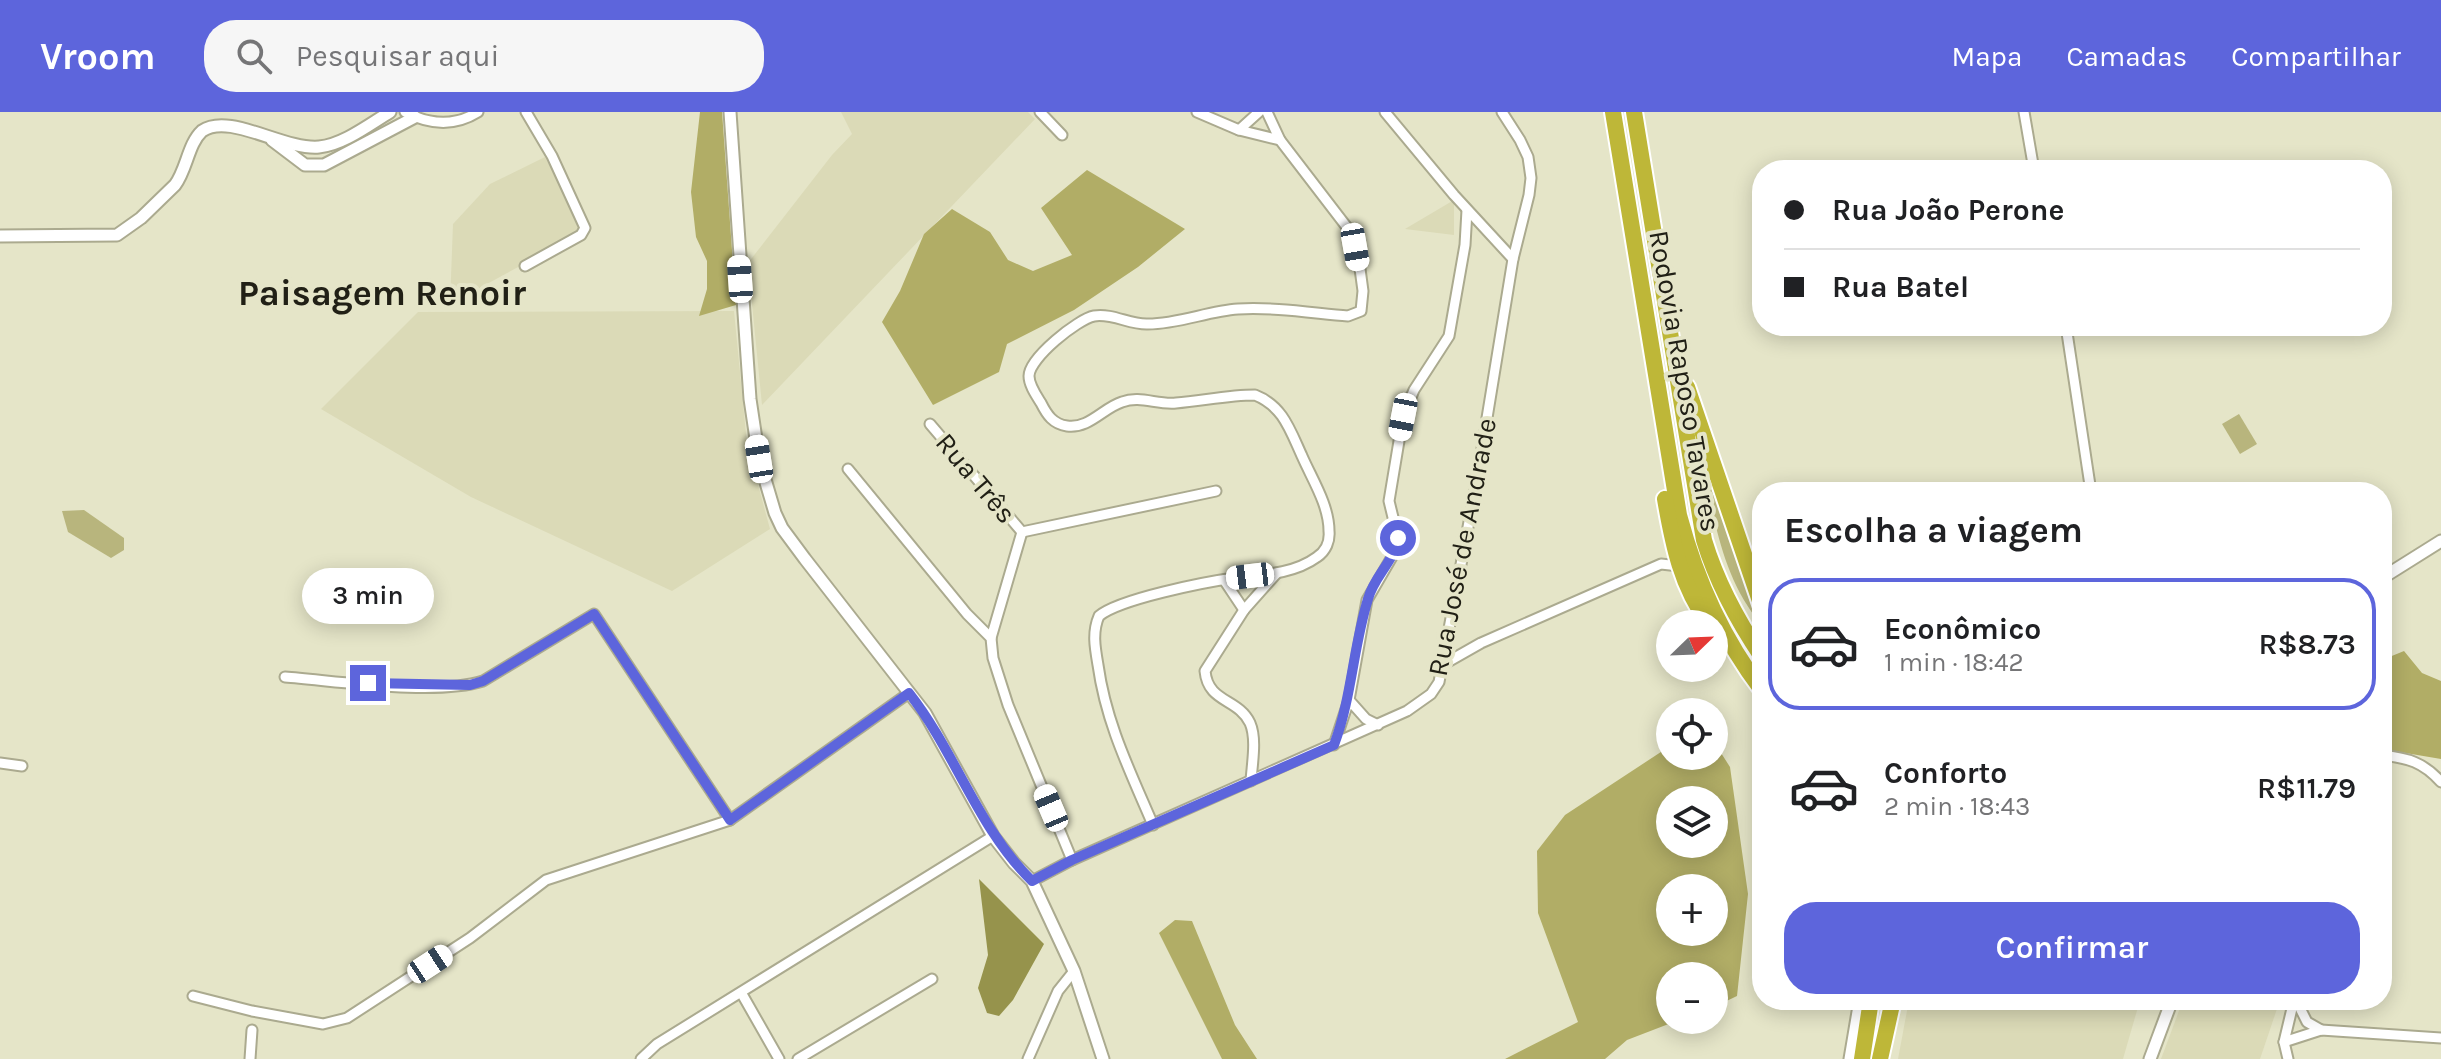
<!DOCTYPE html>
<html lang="pt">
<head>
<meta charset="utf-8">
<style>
	body { margin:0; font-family:Karla,sans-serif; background:#f6f6f6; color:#202124; height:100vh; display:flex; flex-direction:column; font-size:30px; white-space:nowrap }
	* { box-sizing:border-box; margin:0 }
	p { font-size:26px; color:#757577 }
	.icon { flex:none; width:44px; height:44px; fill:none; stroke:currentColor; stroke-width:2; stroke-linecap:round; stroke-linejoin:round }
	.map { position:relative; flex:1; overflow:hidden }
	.drawer { position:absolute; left:1752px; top:370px; width:640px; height:528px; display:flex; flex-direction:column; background:#fff; border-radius:32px; box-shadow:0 4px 20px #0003 }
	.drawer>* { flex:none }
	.hud { position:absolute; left:1752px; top:48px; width:640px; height:176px; border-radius:32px; box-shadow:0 4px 20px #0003; display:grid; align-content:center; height:176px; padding:0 32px; background:#fff }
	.needle { width:52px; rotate:67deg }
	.tools { position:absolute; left:1656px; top:498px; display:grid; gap:16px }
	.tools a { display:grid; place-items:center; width:72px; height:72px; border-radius:50%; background:#fff; box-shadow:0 4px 20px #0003; font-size:40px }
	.end { position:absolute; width:36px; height:36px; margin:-18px; border:10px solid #5d65dc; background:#fff; box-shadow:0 0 0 4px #fff }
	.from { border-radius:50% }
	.bubble { position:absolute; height:56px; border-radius:28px; background:#fff; box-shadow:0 4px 20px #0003; font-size:26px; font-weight:600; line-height:56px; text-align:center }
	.car { position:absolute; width:24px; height:48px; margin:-24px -12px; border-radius:10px; box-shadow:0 0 6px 2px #0007; background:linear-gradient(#fff 24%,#345 0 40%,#fff 0 76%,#345 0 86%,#fff 0) }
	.hud b { display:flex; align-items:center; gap:28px; height:76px; font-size:30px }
	.hud b+b { border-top:2px solid #e0e0e0 }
	.hud i { width:20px; height:20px; background:#202124 }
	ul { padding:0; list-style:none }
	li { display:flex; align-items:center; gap:24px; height:132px; margin:0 16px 12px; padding:0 16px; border:4px solid transparent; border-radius:32px }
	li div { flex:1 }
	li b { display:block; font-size:30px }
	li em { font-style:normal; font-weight:600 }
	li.selected { border-color:#5d65dc }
	li>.icon { width:72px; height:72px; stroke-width:1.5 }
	h2 { padding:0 32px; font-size:36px; line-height:96px }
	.primary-button { display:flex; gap:16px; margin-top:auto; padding:16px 32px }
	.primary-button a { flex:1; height:92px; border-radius:32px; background:#5d65dc; color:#fff; font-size:32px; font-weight:600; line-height:92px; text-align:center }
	header { display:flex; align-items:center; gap:48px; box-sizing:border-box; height:112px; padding:0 40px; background:#5d65dc; color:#fff }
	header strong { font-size:38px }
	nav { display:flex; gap:44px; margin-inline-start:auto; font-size:28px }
	.search { width:560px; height:72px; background:#f6f6f6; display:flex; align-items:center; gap:20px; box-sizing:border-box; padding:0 28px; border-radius:32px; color:#757577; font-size:30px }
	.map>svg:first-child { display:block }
	.built { fill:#dbdab7 }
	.green { fill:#b8b57d }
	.forest { fill:#b1ad66; fill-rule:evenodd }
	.water { fill:#96934c }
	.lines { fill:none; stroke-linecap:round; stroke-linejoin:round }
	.minor-casing { stroke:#abaa8f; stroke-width:13 }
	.tertiary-casing { stroke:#abaa8f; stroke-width:15 }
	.motorway-casing { stroke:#fff; stroke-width:20 }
	.minor { stroke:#fff; stroke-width:9 }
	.tertiary { stroke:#fff; stroke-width:11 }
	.motorway { stroke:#beb738; stroke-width:16 }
	.route { stroke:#5d65dc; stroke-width:10 }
	.labels { text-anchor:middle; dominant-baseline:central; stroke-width:8; stroke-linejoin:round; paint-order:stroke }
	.street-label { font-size:28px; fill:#212016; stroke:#e5e5c8 }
	.district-label { font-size:36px; font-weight:bold; fill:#212016; stroke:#e5e5c8 }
</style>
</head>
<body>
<header>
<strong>Vroom</strong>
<div class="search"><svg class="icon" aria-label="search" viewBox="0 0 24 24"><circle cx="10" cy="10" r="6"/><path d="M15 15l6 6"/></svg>Pesquisar aqui</div>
<nav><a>Mapa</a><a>Camadas</a><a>Compartilhar</a></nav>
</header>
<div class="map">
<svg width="2441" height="947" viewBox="0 0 2441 947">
	<rect width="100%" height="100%" fill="#e5e5c8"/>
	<g class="built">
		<polygon points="841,0 1028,0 1035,7 762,293 748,151 832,43 852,22"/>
		<polygon points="545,45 579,111 579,122 450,192 453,112 490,72"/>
		<polygon points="1454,88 1454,123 1405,117"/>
		<polygon points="734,199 747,332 770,417 672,479 471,385 321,297 418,200"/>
		<polygon points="1909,888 2140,888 2123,947 1898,947"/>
		<polygon points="2183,888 2280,888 2260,947 2161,947"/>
	</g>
	<g class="green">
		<polygon points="2239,302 2257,332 2240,342 2222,312"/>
		<path d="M 1699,327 L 1729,427 L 1757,507 C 1717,456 1711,388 1699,327 Z"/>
		<polygon points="84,398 124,426 124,438 111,446 68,420 62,399"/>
	</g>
	<g class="forest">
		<polygon points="700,0 722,0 736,193 699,204 707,177 707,149 696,125 691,80"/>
		<polygon points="1087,58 1185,117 1138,155 1074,198 1007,232 999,260 933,293 882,210 900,179 924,122 952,97 990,120 1008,148 1033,159 1072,143 1041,96"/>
		<polygon points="2404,539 2422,561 2441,569 2441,647 2382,637 2382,548"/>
		<path d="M 1714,630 L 1730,655 L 1748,782 L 1737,884 L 1714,895 L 1714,864 L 1670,864 L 1670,908 L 1679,908 L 1627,928 L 1605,947 L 1505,947 L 1578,910 L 1538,801 L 1537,739 L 1565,703 L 1667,636 L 1670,636 L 1670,644 L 1714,644 ZM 1714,688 L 1714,732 L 1670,732 L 1670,688 ZM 1714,776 L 1714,820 L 1670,820 L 1670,776 Z"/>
		<polygon points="1175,808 1192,809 1235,913 1257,947 1222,947 1159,821"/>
	</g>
	<polygon class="water" points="979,767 1044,832 1013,888 999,904 987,901 978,876 988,843"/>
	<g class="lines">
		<defs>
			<g id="minor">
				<path d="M 405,0 C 430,13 454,15 478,0"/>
				<polyline points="1040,0 1062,23"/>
				<polyline points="1197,0 1239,18"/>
				<polyline points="1259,0 1239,18 1280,28"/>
				<polyline points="1385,0 1454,83 1513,147"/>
				<polyline points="2024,0 2034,58"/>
				<polyline points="525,154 581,123 585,116 552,44 526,0"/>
				<polyline points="2066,214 2091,380"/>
				<polyline points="930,312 1022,420"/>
				<polyline points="848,357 967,502 991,526 993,546 1008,593 1072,748"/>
				<polyline points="1022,420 1216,379"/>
				<polyline points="1224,468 1244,498 1277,461"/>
				<path d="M 1244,498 L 1205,559 C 1208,591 1238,586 1250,611 C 1257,627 1252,652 1251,669"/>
				<polyline points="991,526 1022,420"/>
				<polyline points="1444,552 1481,531 1661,452 1679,454"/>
				<path d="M 285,565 C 337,569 435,584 483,569 L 594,502 L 730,708"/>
				<polyline points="1349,588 1367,488 1396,438 1398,426 1389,389 1403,305 1414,278 1449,224 1465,133 1467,98"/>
				<polyline points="1334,633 1349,588 1366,607 1378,613"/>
				<path d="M 2382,643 C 2408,646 2423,650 2441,670"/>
				<polyline points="0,651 22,654"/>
				<path d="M 1153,713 C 1130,659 1106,611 1098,553 C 1095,536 1092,520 1099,504 C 1119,487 1205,470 1234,466 C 1262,463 1294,462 1317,445 C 1326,439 1330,429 1329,419 C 1329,393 1312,367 1302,344 C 1290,318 1283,294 1255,283 C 1228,283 1202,289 1176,291 C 1157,293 1140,283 1122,290 C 1103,296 1089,317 1067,314 C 1053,312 1047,303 1041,291 C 1036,283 1029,273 1029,264 C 1029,246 1078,207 1094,204 C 1113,201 1130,213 1148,212 C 1179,212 1208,199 1238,197 C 1275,195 1312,201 1348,204 L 1361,199 L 1363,179 L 1356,127 L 1280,28 L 1267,0"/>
				<polyline points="1032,769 1072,748 1407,599 1431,582 1439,570 1477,367 1513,147 1529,83 1531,66 1528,45 1520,28 1502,0"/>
				<polyline points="742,882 779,947"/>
				<polyline points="193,884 252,899 323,912 347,906 470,826 546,768 730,708 909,581"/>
				<polyline points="2296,888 2307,910 2321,918"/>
				<polyline points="2284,930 2321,918 2441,926"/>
				<polyline points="250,947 252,918"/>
				<polyline points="641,947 657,932 993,724"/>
				<polyline points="798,947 932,867"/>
				<polyline points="1028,947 1058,879 1074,859"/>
				<polyline points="2288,947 2284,930 2294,888"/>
			</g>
			<g id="tertiary">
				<polyline points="730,0 750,287 759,347 775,401 782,416 805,447 925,601 993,724 1014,751 1032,769 1074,859 1103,947"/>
				<polyline points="272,28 305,53 324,53 415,5"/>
				<path d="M 0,124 L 117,123 L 141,106 L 175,73 C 187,57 188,32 202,19 C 229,0 283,38 319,35 C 343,33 370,12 390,0"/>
				<polyline points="2382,466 2441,429"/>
				<polyline points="1850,947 1860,888"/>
				<polyline points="2150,947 2172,888"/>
			</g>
			<g id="motorway">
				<path d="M 1613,0 L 1679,403 C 1696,467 1722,526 1762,578"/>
				<path d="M 1634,0 L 1704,428 C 1717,471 1737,508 1762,545"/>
				<polyline points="1687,275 1762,495"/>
				<path d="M 1665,387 C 1673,433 1681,474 1709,512"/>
				<polyline points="1862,947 1871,888"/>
				<polyline points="1880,947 1893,888"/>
			</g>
		</defs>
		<use href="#minor" class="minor-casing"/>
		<use href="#tertiary" class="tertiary-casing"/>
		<use href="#motorway" class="motorway-casing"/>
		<use href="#minor" class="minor"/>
		<use href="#tertiary" class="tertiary"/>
		<use href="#motorway" class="motorway"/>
	</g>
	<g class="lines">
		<path class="route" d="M 368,571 L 470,573 L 483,569 L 594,502 L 730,708 L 909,581 C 956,641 977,715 1032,769 L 1072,748 L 1334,633 C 1352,585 1353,535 1368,487 C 1374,464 1394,450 1398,426"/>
	</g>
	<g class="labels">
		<g class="street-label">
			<text transform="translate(1685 269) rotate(80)">Rodovia Raposo Tavares</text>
			<text transform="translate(976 366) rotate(50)">Rua Três</text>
			<text transform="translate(1462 435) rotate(-79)">Rua José de Andrade</text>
		</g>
		<g class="district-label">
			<text x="382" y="181">Paisagem Renoir</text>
		</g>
	</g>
</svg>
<div class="tools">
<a><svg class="needle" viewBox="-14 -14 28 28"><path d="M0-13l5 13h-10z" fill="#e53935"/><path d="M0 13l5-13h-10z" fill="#757577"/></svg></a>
<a><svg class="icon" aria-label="locate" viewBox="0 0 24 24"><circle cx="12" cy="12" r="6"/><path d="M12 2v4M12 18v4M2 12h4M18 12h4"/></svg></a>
<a><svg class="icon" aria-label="layers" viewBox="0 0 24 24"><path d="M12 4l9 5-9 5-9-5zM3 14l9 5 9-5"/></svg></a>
<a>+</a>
<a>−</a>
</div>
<i class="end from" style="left:1398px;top:426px"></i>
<i class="end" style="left:368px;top:571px"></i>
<div class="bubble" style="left:302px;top:456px;width:132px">3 min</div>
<i class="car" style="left:1355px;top:135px;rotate:170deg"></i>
<i class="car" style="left:740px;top:167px;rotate:356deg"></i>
<i class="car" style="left:1403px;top:305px;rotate:191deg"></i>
<i class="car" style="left:759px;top:347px;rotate:351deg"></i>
<i class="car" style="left:1250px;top:464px;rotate:263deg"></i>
<i class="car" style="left:1051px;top:696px;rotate:337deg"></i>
<i class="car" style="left:430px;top:852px;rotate:57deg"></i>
<div class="hud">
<b><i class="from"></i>Rua João Perone</b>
<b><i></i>Rua Batel</b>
</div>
<section class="drawer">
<h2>Escolha a viagem</h2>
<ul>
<li class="selected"><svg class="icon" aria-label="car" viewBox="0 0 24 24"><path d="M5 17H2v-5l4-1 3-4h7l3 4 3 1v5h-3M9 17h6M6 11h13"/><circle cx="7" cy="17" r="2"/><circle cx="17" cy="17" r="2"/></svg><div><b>Econômico</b><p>1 min · 18:42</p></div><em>R$8.73</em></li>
<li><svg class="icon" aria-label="car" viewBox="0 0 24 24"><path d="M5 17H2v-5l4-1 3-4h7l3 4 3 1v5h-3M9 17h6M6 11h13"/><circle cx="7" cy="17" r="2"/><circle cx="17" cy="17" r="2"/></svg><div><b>Conforto</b><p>2 min · 18:43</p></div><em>R$11.79</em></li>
</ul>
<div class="primary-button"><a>Confirmar</a></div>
</section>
</div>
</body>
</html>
